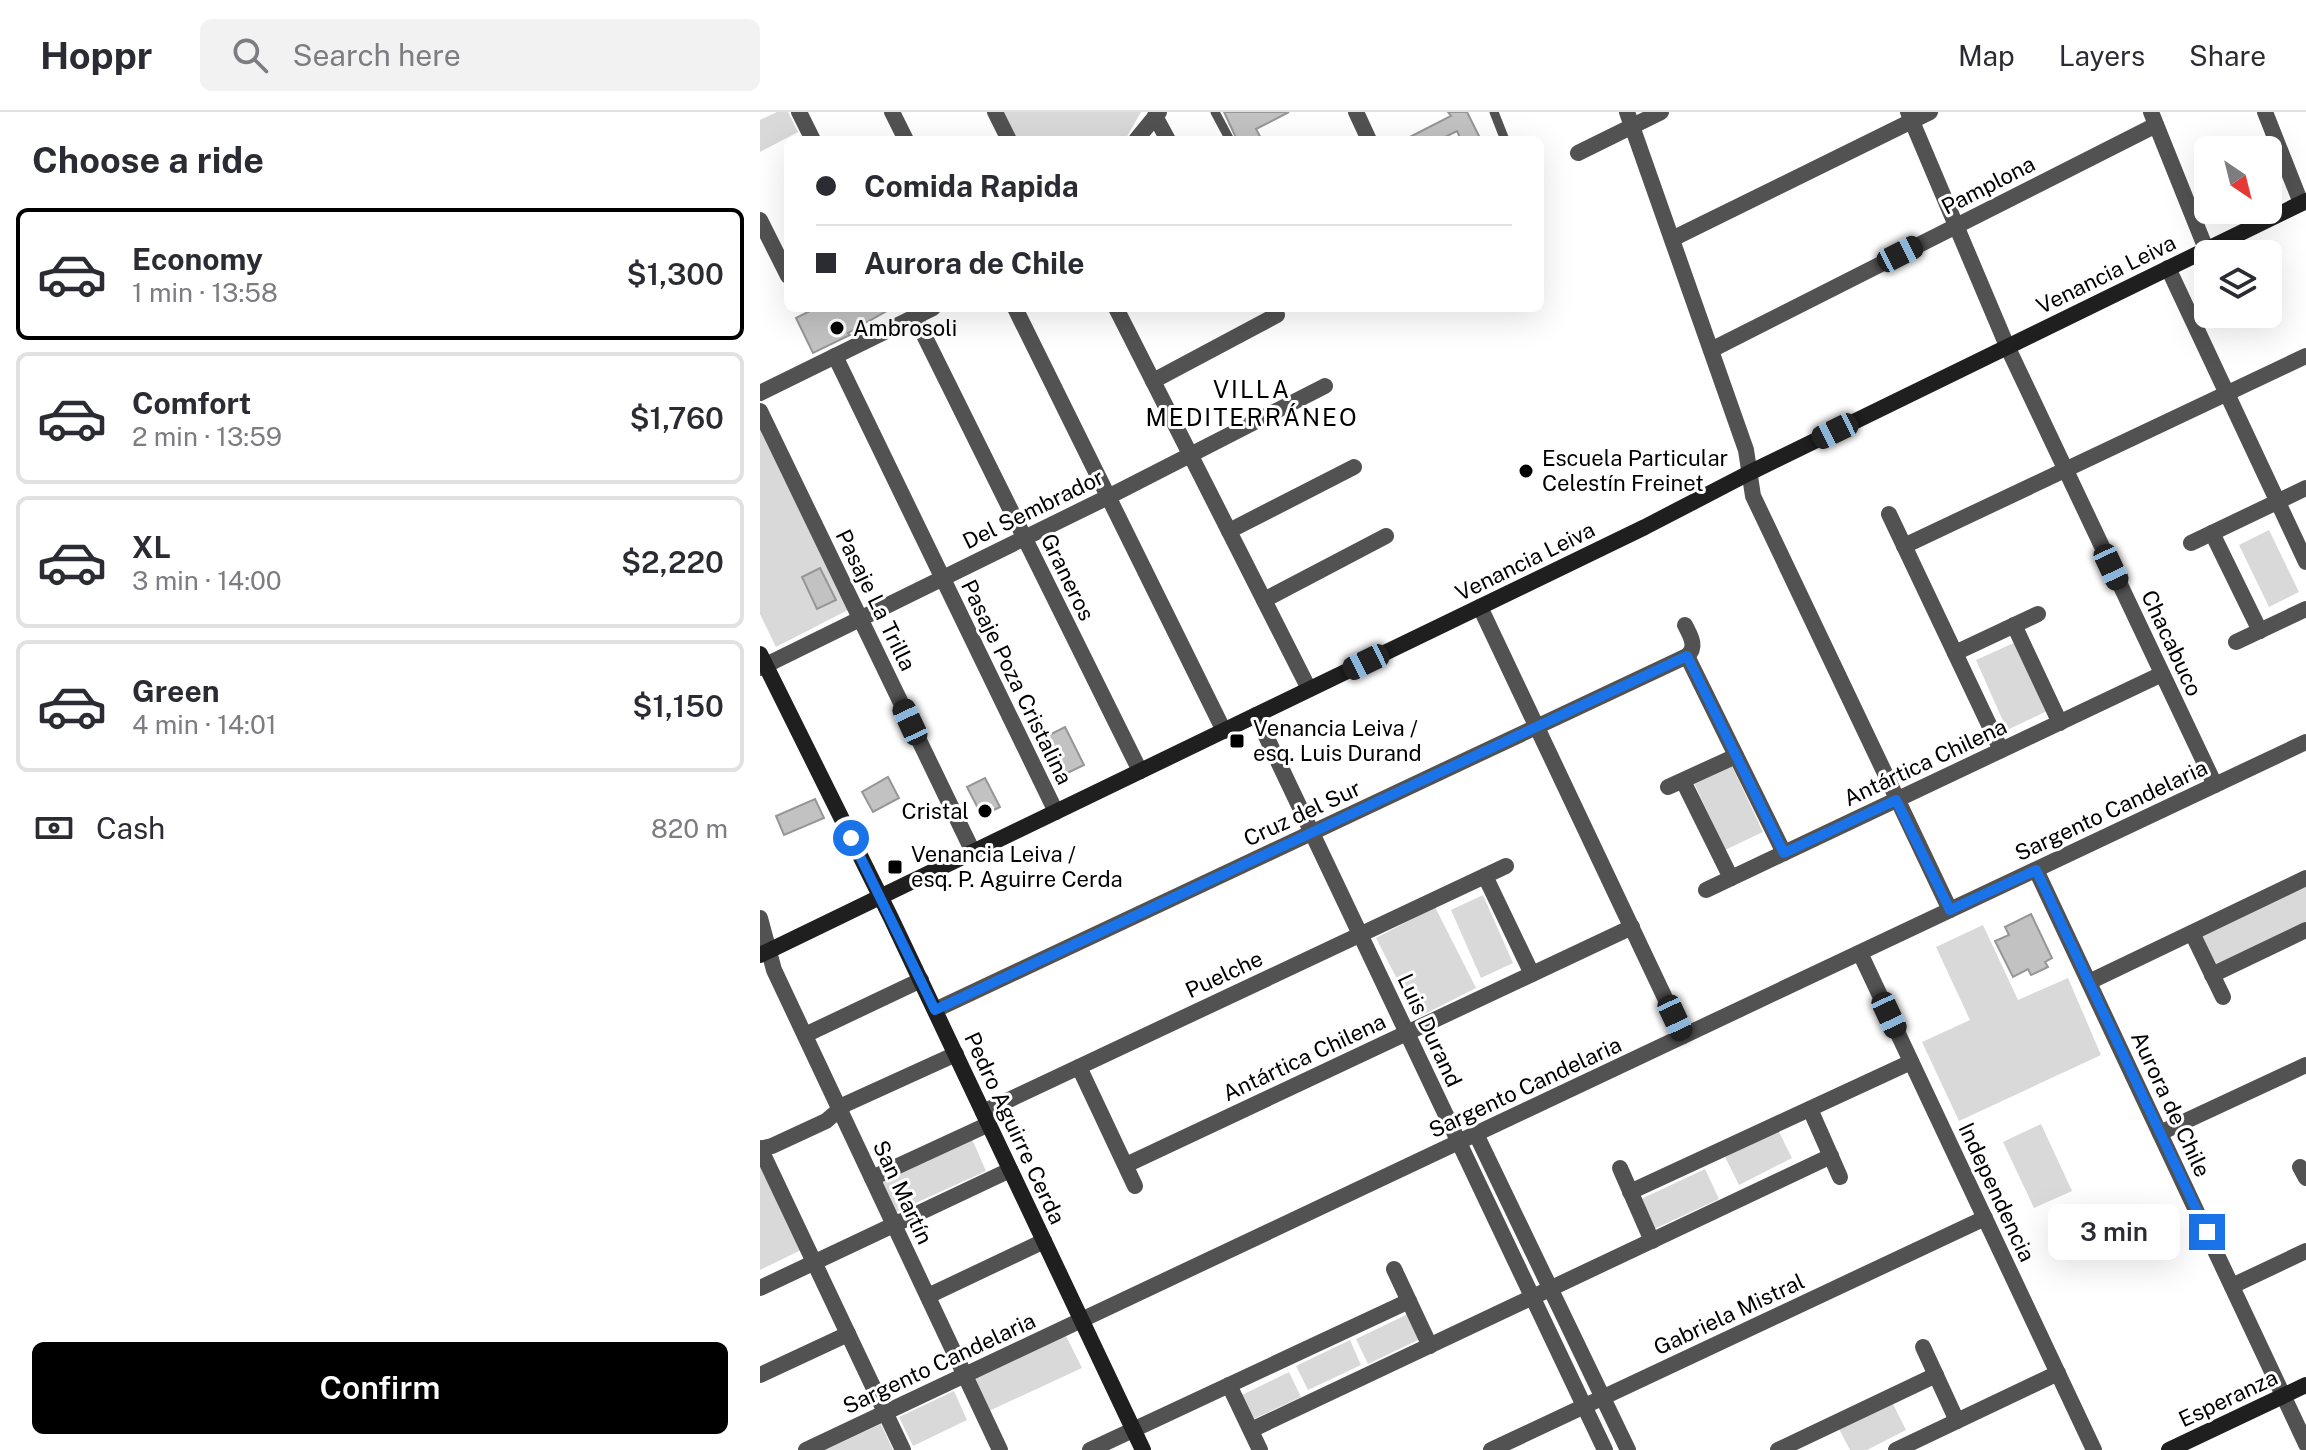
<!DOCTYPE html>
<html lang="en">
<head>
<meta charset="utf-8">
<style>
	body { margin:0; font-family:"Public Sans",sans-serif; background:#f2f2f3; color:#2b2b33; height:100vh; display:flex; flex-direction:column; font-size:30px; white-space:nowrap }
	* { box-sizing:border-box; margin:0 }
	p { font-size:26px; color:#7c7c81 }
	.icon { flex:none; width:44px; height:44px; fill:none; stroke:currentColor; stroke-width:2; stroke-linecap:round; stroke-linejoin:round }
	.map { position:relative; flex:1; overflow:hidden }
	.sheet { display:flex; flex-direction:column; background:#fff; width:760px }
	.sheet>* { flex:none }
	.top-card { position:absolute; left:24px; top:24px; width:760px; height:176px; border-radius:12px; box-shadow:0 8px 32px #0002; display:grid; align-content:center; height:176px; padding:0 32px; background:#fff }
	.needle { width:52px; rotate:145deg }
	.buttons { position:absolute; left:1434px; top:24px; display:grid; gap:16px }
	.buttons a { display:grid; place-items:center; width:88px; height:88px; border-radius:12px; background:#fff; box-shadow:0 8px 32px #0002; font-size:40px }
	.end { position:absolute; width:36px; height:36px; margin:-18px; border:10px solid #1a73e8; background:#fff; box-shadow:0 0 0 4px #fff }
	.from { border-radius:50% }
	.bubble { position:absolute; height:56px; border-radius:12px; background:#fff; box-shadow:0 8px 32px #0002; font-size:26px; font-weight:600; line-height:56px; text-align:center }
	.car { position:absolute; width:24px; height:48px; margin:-24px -12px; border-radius:10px; box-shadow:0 0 6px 2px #0007; background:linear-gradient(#222 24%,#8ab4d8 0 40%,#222 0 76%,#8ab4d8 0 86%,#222 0) }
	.top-card b { display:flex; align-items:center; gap:28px; height:76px; font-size:30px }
	.top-card b+b { border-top:2px solid #e1e1e2 }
	.top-card i { width:20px; height:20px; background:#2b2b33 }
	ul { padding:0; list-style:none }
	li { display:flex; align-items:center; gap:24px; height:132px; margin:0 16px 12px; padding:0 16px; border:4px solid #e1e1e2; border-radius:12px }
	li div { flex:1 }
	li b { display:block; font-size:30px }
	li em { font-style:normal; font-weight:600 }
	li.selected { border-color:#000 }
	li>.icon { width:72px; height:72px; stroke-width:1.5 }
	h2 { padding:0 32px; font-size:36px; line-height:96px }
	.pay { display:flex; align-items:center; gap:20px; height:88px; padding:0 32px; font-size:30px }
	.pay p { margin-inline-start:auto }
	.primary-button { display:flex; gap:16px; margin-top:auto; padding:16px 32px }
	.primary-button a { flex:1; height:92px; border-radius:12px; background:#000; color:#fff; font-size:32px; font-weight:600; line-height:92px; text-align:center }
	header { display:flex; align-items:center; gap:48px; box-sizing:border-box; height:112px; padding:0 40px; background:#fff; border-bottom:2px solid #e1e1e2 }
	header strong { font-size:38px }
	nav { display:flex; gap:44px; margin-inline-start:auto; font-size:28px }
	.search { width:560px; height:72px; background:#f2f2f3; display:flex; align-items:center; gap:20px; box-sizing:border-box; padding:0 28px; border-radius:12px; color:#7c7c81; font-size:30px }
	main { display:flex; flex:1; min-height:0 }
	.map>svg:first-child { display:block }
	.green { fill:#d9d9d9 }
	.building { fill:#c2c2c2; stroke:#969696; stroke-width:2 }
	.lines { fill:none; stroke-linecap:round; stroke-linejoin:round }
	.lane { stroke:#525252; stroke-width:9 }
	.street { stroke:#525252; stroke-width:16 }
	.secondary { stroke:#1f1f1f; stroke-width:16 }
	.route { stroke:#1a73e8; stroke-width:10 }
	.poi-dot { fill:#000; stroke:#fff; stroke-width:3 }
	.labels { text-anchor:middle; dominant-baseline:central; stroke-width:6; stroke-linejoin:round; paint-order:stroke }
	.street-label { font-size:22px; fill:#000; stroke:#fff }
	.poi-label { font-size:22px; fill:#000; stroke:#fff; text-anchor:start }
	.neighbourhood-label { font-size:24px; letter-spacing:2px; fill:#000; stroke:#fff }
</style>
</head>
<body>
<header>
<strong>Hoppr</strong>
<div class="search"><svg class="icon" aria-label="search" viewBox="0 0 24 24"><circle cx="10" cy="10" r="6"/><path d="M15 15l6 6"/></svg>Search here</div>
<nav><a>Map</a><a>Layers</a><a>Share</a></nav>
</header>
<main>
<section class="sheet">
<h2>Choose a ride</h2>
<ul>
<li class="selected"><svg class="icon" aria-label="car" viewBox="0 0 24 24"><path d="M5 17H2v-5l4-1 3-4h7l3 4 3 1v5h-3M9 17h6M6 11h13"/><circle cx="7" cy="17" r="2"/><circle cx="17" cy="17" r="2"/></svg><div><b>Economy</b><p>1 min · 13:58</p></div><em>$1,300</em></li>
<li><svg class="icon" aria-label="car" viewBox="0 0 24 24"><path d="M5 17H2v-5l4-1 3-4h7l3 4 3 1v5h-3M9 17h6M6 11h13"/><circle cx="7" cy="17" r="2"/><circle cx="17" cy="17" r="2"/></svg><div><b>Comfort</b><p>2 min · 13:59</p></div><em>$1,760</em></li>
<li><svg class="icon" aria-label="car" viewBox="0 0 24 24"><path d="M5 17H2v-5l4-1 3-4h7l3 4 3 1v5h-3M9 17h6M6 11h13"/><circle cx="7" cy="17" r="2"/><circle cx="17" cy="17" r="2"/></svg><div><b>XL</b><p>3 min · 14:00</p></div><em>$2,220</em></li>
<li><svg class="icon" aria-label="car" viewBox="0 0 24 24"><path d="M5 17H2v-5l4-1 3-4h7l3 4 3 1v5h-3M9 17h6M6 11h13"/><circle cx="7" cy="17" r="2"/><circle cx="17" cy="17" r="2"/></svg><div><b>Green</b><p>4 min · 14:01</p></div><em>$1,150</em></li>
</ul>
<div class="pay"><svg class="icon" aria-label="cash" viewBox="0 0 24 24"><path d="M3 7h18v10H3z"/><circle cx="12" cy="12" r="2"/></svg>Cash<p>820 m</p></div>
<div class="primary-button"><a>Confirm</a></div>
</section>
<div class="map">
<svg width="1546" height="1338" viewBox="0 0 1546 1338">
	<rect width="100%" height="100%" fill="#fff"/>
	<g class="green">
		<polygon points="17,0 28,0 38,20 0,40 0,8"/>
		<polygon points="241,0 381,0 365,28 255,28"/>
		<polygon points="0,313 88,498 16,535 0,502"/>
		<polygon points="1509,418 1539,480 1509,495 1479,433"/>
		<polygon points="1256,530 1287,599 1247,618 1216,548"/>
		<polygon points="972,654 1003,720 965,738 934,671"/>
		<polygon points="1546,772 1546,812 1457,853 1449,851 1441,823"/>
		<polygon points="723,783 753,851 721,866 691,798"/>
		<polygon points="675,795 716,876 657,906 616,826"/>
		<polygon points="1223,813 1258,888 1308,866 1341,943 1199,1009 1162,930 1210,908 1176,835"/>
		<polygon points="1281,1012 1312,1079 1274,1096 1243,1030"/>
		<polygon points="1018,1018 1032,1046 979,1073 965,1045"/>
		<polygon points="211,1025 226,1059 134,1101 118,1067"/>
		<polygon points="0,1048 43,1137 0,1158"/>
		<polygon points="945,1057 959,1087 894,1117 881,1087"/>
		<polygon points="648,1202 660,1227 608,1252 596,1227"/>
		<polygon points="305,1222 322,1256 229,1299 213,1266"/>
		<polygon points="590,1228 601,1253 548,1278 536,1254"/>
		<polygon points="529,1260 541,1285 489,1309 478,1285"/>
		<polygon points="194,1279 207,1308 153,1334 139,1305"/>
		<polygon points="1132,1290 1146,1318 1107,1338 1090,1338 1079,1317"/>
		<polygon points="121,1312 133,1338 65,1338"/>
	</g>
	<g class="building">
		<polygon points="464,0 529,0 496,17 502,28 477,28"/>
		<polygon points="688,0 707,0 721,28 701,28 697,19 679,28 644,28 691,4"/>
		<polygon points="56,196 132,196 88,221 90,223 53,241 36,206"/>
		<polygon points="60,456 76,488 57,497 42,465"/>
		<polygon points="305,615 324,653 295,667 277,629"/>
		<polygon points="128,665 139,686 113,700 102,680"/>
		<polygon points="225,666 240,695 222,704 207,675"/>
		<polygon points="55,687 64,706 24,723 16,704"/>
		<polygon points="1271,802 1292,846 1285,850 1288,855 1271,863 1268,857 1253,865 1235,829 1249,823 1245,815"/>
	</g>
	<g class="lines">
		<g class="lane">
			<polyline points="455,0 470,28"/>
			<polyline points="734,0 745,28"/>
		</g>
		<g class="street">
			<polyline points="39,0 53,28"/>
			<polyline points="132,0 146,28"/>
			<polyline points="235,0 249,28"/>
			<polyline points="596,0 609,28"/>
			<polyline points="867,0 986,338 993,384 1190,798"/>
			<polyline points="1148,0 1247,234 1455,673"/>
			<polyline points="1391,0 1446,137"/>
			<polyline points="1505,0 1541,91"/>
			<polyline points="395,4 408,28"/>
			<polyline points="376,28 399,0"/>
			<polyline points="818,41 901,0"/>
			<polyline points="0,108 28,164"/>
			<polyline points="912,127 1170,0"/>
			<polyline points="1408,156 1546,450"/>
			<polyline points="255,196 464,619"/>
			<polyline points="356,196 549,577"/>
			<polyline points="155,205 380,659"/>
			<polyline points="951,238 1396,13"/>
			<polyline points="75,244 296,700"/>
			<polyline points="393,269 517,203"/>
			<polyline points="0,281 173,196"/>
			<polyline points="0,299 213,740"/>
			<polyline points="1129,402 1241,638"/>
			<polyline points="469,419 594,355"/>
			<polyline points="1452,421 1500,519"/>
			<polyline points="1431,431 1546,376"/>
			<polyline points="1144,434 1546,244"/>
			<polyline points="504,488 626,424"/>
			<polyline points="720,495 923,924"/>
			<path d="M 925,513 C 930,523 938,535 927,544"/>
			<polyline points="1254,513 1300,611"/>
			<polyline points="1476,530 1546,497"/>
			<polyline points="1195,541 1278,502"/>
			<polyline points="927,544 1024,741"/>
			<polyline points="0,556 348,385 565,274"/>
			<polyline points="496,603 845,1338"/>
			<polyline points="923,669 971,766"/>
			<polyline points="908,675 976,644"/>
			<polyline points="1276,758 1546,1332"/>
			<polyline points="725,764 772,862"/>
			<polyline points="946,778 1402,562"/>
			<polyline points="0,806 14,858 240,1338"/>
			<polyline points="1432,821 1463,885"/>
			<polyline points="1100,841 1334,1338"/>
			<polyline points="1452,863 1546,818"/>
			<polyline points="1329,870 1546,766"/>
			<polyline points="175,898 927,544"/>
			<polyline points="45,923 161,868"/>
			<polyline points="319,955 375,1074"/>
			<polyline points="1050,997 1080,1065"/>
			<polyline points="223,1000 746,754"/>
			<polyline points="1400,1021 1546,953"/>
			<polyline points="716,1022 868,1338"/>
			<polyline points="0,1036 143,1338"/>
			<polyline points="0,1037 12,1034 66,1009 86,992 196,942"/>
			<polyline points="366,1053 872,815"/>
			<polyline points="1540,1055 1546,1066"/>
			<polyline points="860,1056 892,1129"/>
			<polyline points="112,1066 229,1012"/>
			<polyline points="870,1080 1151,950"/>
			<polyline points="634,1157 670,1234"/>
			<polyline points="1472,1174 1546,1139"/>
			<polyline points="0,1176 250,1058"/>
			<polyline points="168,1184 284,1129"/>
			<polyline points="1163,1235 1197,1309"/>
			<polyline points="0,1263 88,1222"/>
			<polyline points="469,1273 500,1338"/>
			<polyline points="491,1318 1071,1044"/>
			<polyline points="46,1338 1546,630"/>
			<polyline points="330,1338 649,1189"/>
			<polyline points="731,1338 1225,1106"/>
			<polyline points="1018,1338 1176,1263"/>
			<polyline points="1136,1338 1298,1261"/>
		</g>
		<g class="secondary">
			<polyline points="0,542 131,806 383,1338"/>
			<polyline points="0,843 885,415 989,361 1546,89"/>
			<polyline points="1409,1338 1546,1273"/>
		</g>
	</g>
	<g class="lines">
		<polyline class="route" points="91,726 175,898 927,544 1024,741 1136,688 1190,798 1276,758 1447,1120"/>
	</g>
	<g class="poi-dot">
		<circle cx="77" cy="216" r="8"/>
		<circle cx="766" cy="359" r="8"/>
		<rect x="469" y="621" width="16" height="16" rx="4"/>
		<circle cx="225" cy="699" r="8"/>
		<rect x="127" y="747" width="16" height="16" rx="4"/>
	</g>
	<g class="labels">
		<g class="street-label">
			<text transform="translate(1228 73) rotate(-27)">Pamplona</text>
			<text transform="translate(1346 162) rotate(-26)">Venancia Leiva</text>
			<text transform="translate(273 397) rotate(-26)">Del Sembrador</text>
			<text transform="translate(765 449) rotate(-26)">Venancia Leiva</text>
			<text transform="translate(308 465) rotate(64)">Graneros</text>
			<text transform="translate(116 488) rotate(64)">Pasaje La Trilla</text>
			<text transform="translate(1412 531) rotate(65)">Chacabuco</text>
			<text transform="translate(257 570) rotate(64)">Pasaje Poza Cristalina</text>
			<text transform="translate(1165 650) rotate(-25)">Antártica Chilena</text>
			<text transform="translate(1351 698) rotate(-25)">Sargento Candelaria</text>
			<text transform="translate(542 701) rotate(-25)">Cruz del Sur</text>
			<text transform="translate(464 862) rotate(-25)">Puelche</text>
			<text transform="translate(670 918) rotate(65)">Luis Durand</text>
			<text transform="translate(544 945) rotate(-25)">Antártica Chilena</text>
			<text transform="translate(765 975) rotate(-25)">Sargento Candelaria</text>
			<text transform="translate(1411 992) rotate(65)">Aurora de Chile</text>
			<text transform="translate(255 1016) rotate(65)">Pedro Aguirre Cerda</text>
			<text transform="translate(143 1080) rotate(65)">San Martín</text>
			<text transform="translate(1237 1080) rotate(65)">Independencia</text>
			<text transform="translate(969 1202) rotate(-25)">Gabriela Mistral</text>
			<text transform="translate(179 1251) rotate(-25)">Sargento Candelaria</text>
			<text transform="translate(1468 1286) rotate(-25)">Esperanza</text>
		</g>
		<g class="poi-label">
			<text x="93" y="216">Ambrosoli</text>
			<text x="782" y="346">Escuela Particular<tspan x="782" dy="25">Celestín Freinet</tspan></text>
			<text x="493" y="616">Venancia Leiva /<tspan x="493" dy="25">esq. Luis Durand</tspan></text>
			<text x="209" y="699" text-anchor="end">Cristal</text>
			<text x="151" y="742">Venancia Leiva /<tspan x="151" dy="25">esq. P. Aguirre Cerda</tspan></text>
		</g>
		<g class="neighbourhood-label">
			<text x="492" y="277">VILLA<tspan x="492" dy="28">MEDITERRÁNEO</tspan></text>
		</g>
	</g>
</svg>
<div class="buttons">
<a><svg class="needle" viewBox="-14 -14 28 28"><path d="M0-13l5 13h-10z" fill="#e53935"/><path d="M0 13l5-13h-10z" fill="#7c7c81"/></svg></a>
<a><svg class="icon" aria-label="layers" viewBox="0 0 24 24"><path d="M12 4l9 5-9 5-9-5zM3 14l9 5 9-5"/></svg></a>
</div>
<i class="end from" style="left:91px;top:726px"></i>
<i class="end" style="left:1447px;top:1120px"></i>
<div class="bubble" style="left:1288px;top:1092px;width:132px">3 min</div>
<i class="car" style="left:1140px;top:142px;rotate:63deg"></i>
<i class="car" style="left:1075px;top:319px;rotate:244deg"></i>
<i class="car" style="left:1351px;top:455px;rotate:155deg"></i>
<i class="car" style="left:606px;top:550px;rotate:244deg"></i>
<i class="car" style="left:150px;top:610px;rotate:335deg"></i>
<i class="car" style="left:1129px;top:903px;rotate:155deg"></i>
<i class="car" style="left:915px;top:906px;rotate:155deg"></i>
<div class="top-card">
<b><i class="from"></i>Comida Rapida</b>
<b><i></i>Aurora de Chile</b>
</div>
</div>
</main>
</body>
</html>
